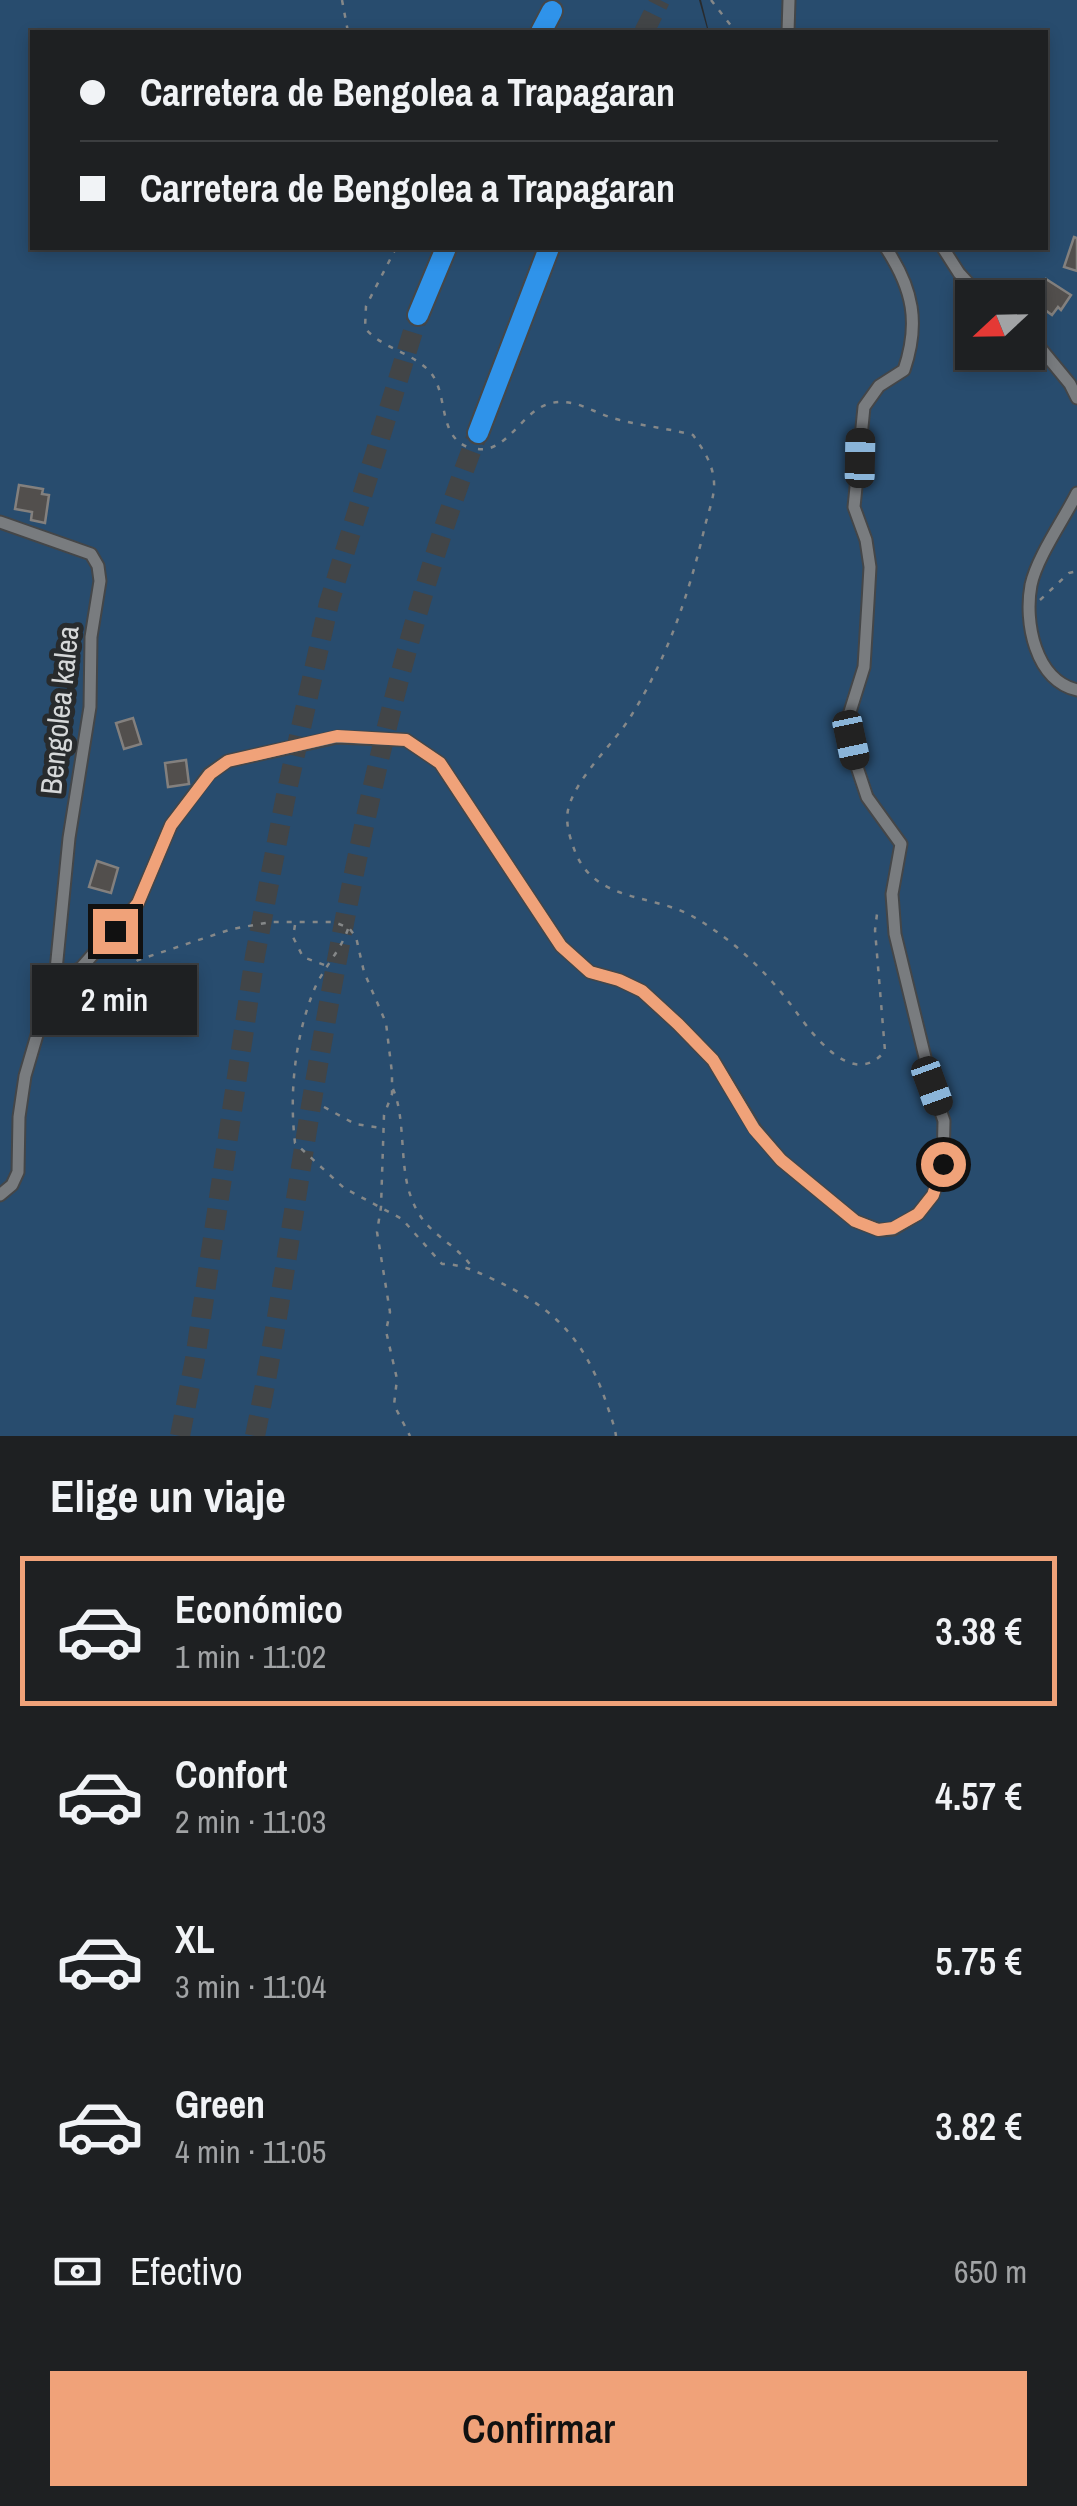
<!DOCTYPE html>
<html lang="es">
<head>
<meta charset="utf-8">
<style>
	body { margin:0; font-family:"Archivo Narrow",sans-serif; background:#2b2d2f; color:#f1f3f6; height:100vh; display:flex; flex-direction:column; font-size:38px; white-space:nowrap }
	* { box-sizing:border-box; margin:0 }
	p { font-size:32px; color:#a1a3a5 }
	.icon { flex:none; width:55px; height:55px; fill:none; stroke:currentColor; stroke-width:2; stroke-linecap:round; stroke-linejoin:round }
	.map { position:relative; height:1436px; overflow:hidden }
	.details { display:flex; flex-direction:column; background:#1e2022; flex:1 }
	.details>* { flex:none }
	.top-card { position:absolute; left:30px; top:30px; width:1018px; height:220px; border-radius:0px; box-shadow:0 5px 15px #0003,0 0 0 2px #3c3e40; display:grid; align-content:center; height:220px; padding:0 50px; background:#1e2022 }
	.needle { width:65px; rotate:248deg }
	.buttons { position:absolute; left:955px; top:280px; display:grid; gap:20px }
	.buttons a { display:grid; place-items:center; width:90px; height:90px; border-radius:0px; background:#1e2022; box-shadow:0 5px 15px #0003,0 0 0 2px #3c3e40; font-size:50px }
	.end { position:absolute; width:45px; height:45px; margin:-22px; border:12px solid #f0a279; background:#111; box-shadow:0 0 0 5px #111 }
	.from { border-radius:50% }
	.bubble { position:absolute; height:70px; border-radius:0px; background:#1e2022; box-shadow:0 5px 15px #0003,0 0 0 2px #3c3e40; font-size:32px; font-weight:600; line-height:70px; text-align:center }
	.car { position:absolute; width:30px; height:60px; margin:-30px -15px; border-radius:12px; box-shadow:0 0 8px 2px #0007; background:linear-gradient(#222 24%,#8ab4d8 0 40%,#222 0 76%,#8ab4d8 0 86%,#222 0) }
	.top-card b { display:flex; align-items:center; gap:35px; height:95px; font-size:38px }
	.top-card b+b { border-top:2px solid #3c3e40 }
	.top-card i { width:25px; height:25px; background:#f1f3f6 }
	ul { padding:0; list-style:none }
	li { display:flex; align-items:center; gap:30px; height:150px; margin:0 20px 15px; padding:0 30px; border:5px solid transparent; border-radius:0px }
	li div { flex:1 }
	li b { display:block; font-size:38px }
	li em { font-style:normal; font-weight:600 }
	li.selected { border-color:#f0a279 }
	li>.icon { width:90px; height:90px; stroke-width:1.5 }
	h2 { padding:0 50px; font-size:45px; line-height:120px }
	.pay { display:flex; align-items:center; gap:25px; height:110px; padding:0 50px; font-size:38px }
	.pay p { margin-inline-start:auto }
	.action { display:flex; gap:20px; margin-top:auto; padding:20px 50px }
	.action a { flex:1; height:115px; border-radius:0px; background:#f0a279; color:#111; font-size:40px; font-weight:600; line-height:115px; text-align:center }
	.map>svg:first-child { display:block }
	.green { fill:#284c6e; fill-rule:evenodd }
	.building { fill:#524f4d; stroke:#83807e; stroke-width:2.5 }
	.lines { fill:none; stroke-linecap:round; stroke-linejoin:round }
	.motorway-tunnel { stroke:#424547; stroke-width:20; stroke-dasharray:20 10; stroke-linecap:butt }
	.minor-casing { stroke:#444648; stroke-width:15 }
	.motorway-casing { stroke:#444648; stroke-width:24 }
	.path { stroke:#858889; stroke-width:2.5; stroke-dasharray:5 8; stroke-linecap:butt }
	.minor { stroke:#797c7f; stroke-width:11 }
	.motorway { stroke:#2f93ea; stroke-width:20 }
	.route { stroke:#f0a279; stroke-width:12 }
	.labels { text-anchor:middle; dominant-baseline:central; stroke-width:10; stroke-linejoin:round; paint-order:stroke }
	.street-label { font-size:30px; fill:#d6d8d9; stroke:#282b2d }
</style>
</head>
<body>
<div class="map">
<svg width="1077" height="1436" viewBox="0 0 1077 1436">
	<rect width="100%" height="100%" fill="#282b2d"/>
	<path class="green" d="M 0,0 L 699,0 L 708,32 L 32,32 L 32,248 L 1045,248 L 1045,32 L 709,32 L 701,0 L 1077,0 L 1077,1436 L 0,1436 ZM 972,298 L 1028,298 L 1028,352 L 972,352 Z"/>
	<g class="building">
		<polygon points="1074,237 1077,238 1077,271 1064,267"/>
		<polygon points="1046,279 1071,295 1061,310 1058,307 1052,315 1031,300"/>
		<polygon points="19,485 43,489 42,494 49,495 45,523 31,520 32,512 15,509"/>
		<polygon points="133,718 141,744 124,749 116,723"/>
		<polygon points="186,760 189,784 168,787 165,763"/>
		<polygon points="97,861 118,868 111,893 89,887"/>
	</g>
	<g class="lines">
		<g class="motorway-tunnel">
			<polyline points="644,32 660,0"/>
			<polyline points="180,1436 195,1359 255,956 287,790 329,603 418,315"/>
			<path d="M 255,1436 C 278,1325 293,1212 312,1100 C 350,877 396,644 478,433"/>
		</g>
		<defs>
			<g id="minor">
				<polyline points="788,32 789,0"/>
				<polyline points="943,248 959,273 982,298"/>
				<polyline points="1028,333 1070,384 1077,398"/>
				<path d="M 1077,493 C 1064,519 1037,557 1031,585 C 1024,622 1035,680 1077,690"/>
				<polyline points="0,522 91,554 98,566 100,581 91,637 90,707 69,838 56,970 25,1076 19,1117 18,1172 12,1185 0,1195"/>
				<path d="M 56,970 L 72,972 L 81,968 L 138,903 L 171,825 L 209,774 L 228,761 L 337,737 L 406,740 L 440,763 L 561,946 L 590,972 L 619,980 L 642,991 L 678,1024 L 713,1060 L 755,1129 L 781,1160 L 855,1221 L 879,1230 L 893,1229 L 918,1214 L 933,1195 L 943,1164 L 944,1121 L 932,1086 L 895,934 L 892,894 L 901,844 L 867,797 L 857,767 L 849,715 L 864,667 L 868,602 L 870,567 L 866,540 L 854,507 L 864,407 L 879,386 L 904,370 C 920,323 913,289 886,248"/>
			</g>
			<g id="motorway">
				<polyline points="541,32 552,11"/>
				<polyline points="418,315 446,248"/>
				<polyline points="478,433 549,248"/>
			</g>
		</defs>
		<use href="#minor" class="minor-casing"/>
		<use href="#motorway" class="motorway-casing"/>
		<g class="path">
			<polyline points="342,0 348,32"/>
			<polyline points="711,0 736,32"/>
			<path d="M 396,248 L 366,306 L 365,328 C 382,349 413,352 431,373 C 449,396 437,437 470,448"/>
			<path d="M 478,449 C 506,453 522,412 548,404 C 573,396 593,413 616,419 C 641,426 667,428 693,435 C 703,449 713,464 714,482 C 715,496 708,513 705,526 C 689,594 668,657 631,716 C 614,744 575,778 568,810 C 565,825 571,841 576,854 C 597,902 652,894 692,916 C 729,937 762,967 788,1001 C 807,1026 850,1093 885,1051 L 875,930 L 877,914 L 882,912"/>
			<polyline points="1040,600 1069,573 1077,571"/>
			<polyline points="295,925 293,937 303,957 327,966"/>
			<path d="M 348,929 C 340,952 323,968 314,990 C 295,1037 289,1093 295,1143 L 344,1188 L 402,1219 L 442,1264 C 458,1264 471,1269 486,1276 C 549,1304 582,1334 605,1399 C 609,1412 614,1423 616,1436"/>
			<path d="M 63,985 C 69,1002 59,1007 76,1023 L 86,1020 L 125,971 L 138,960 L 232,929 L 271,922 L 334,922 L 349,928 L 356,937 L 364,972 L 386,1023 L 392,1073 L 392,1094 L 384,1115 L 381,1207 L 377,1232 L 390,1312 L 386,1331 L 397,1379 L 394,1405 L 410,1436"/>
			<path d="M 393,1089 C 406,1118 399,1166 411,1197 C 424,1235 452,1239 472,1267"/>
			<polyline points="324,1107 355,1124 382,1128"/>
		</g>
		<use href="#minor" class="minor"/>
		<use href="#motorway" class="motorway"/>
	</g>
	<g class="lines">
		<polyline class="route" points="115,931 138,903 171,825 210,774 228,761 337,736 406,740 440,763 561,946 590,972 619,980 642,991 678,1024 713,1060 754,1129 781,1160 855,1221 878,1230 893,1228 918,1214 933,1195 943,1164"/>
	</g>
	<g class="labels">
		<g class="street-label">
			<text transform="translate(59 710) rotate(-84)">Bengolea kalea</text>
		</g>
	</g>
</svg>
<div class="buttons">
<a><svg class="needle" viewBox="-14 -14 28 28"><path d="M0-13l5 13h-10z" fill="#e53935"/><path d="M0 13l5-13h-10z" fill="#a1a3a5"/></svg></a>
</div>
<i class="end from" style="left:943px;top:1164px"></i>
<i class="end" style="left:115px;top:931px"></i>
<div class="bubble" style="left:32px;top:965px;width:165px">2 min</div>
<i class="car" style="left:860px;top:458px;rotate:1deg"></i>
<i class="car" style="left:851px;top:740px;rotate:168deg"></i>
<i class="car" style="left:932px;top:1086px;rotate:160deg"></i>
<div class="top-card">
<b><i class="from"></i>Carretera de Bengolea a Trapagaran</b>
<b><i></i>Carretera de Bengolea a Trapagaran</b>
</div>
</div>
<section class="details">
<h2>Elige un viaje</h2>
<ul>
<li class="selected"><svg class="icon" aria-label="car" viewBox="0 0 24 24"><path d="M5 17H2v-5l4-1 3-4h7l3 4 3 1v5h-3M9 17h6M6 11h13"/><circle cx="7" cy="17" r="2"/><circle cx="17" cy="17" r="2"/></svg><div><b>Económico</b><p>1 min · 11:02</p></div><em>3.38 €</em></li>
<li><svg class="icon" aria-label="car" viewBox="0 0 24 24"><path d="M5 17H2v-5l4-1 3-4h7l3 4 3 1v5h-3M9 17h6M6 11h13"/><circle cx="7" cy="17" r="2"/><circle cx="17" cy="17" r="2"/></svg><div><b>Confort</b><p>2 min · 11:03</p></div><em>4.57 €</em></li>
<li><svg class="icon" aria-label="car" viewBox="0 0 24 24"><path d="M5 17H2v-5l4-1 3-4h7l3 4 3 1v5h-3M9 17h6M6 11h13"/><circle cx="7" cy="17" r="2"/><circle cx="17" cy="17" r="2"/></svg><div><b>XL</b><p>3 min · 11:04</p></div><em>5.75 €</em></li>
<li><svg class="icon" aria-label="car" viewBox="0 0 24 24"><path d="M5 17H2v-5l4-1 3-4h7l3 4 3 1v5h-3M9 17h6M6 11h13"/><circle cx="7" cy="17" r="2"/><circle cx="17" cy="17" r="2"/></svg><div><b>Green</b><p>4 min · 11:05</p></div><em>3.82 €</em></li>
</ul>
<div class="pay"><svg class="icon" aria-label="cash" viewBox="0 0 24 24"><path d="M3 7h18v10H3z"/><circle cx="12" cy="12" r="2"/></svg>Efectivo<p>650 m</p></div>
<div class="action"><a>Confirmar</a></div>
</section>
</body>
</html>
